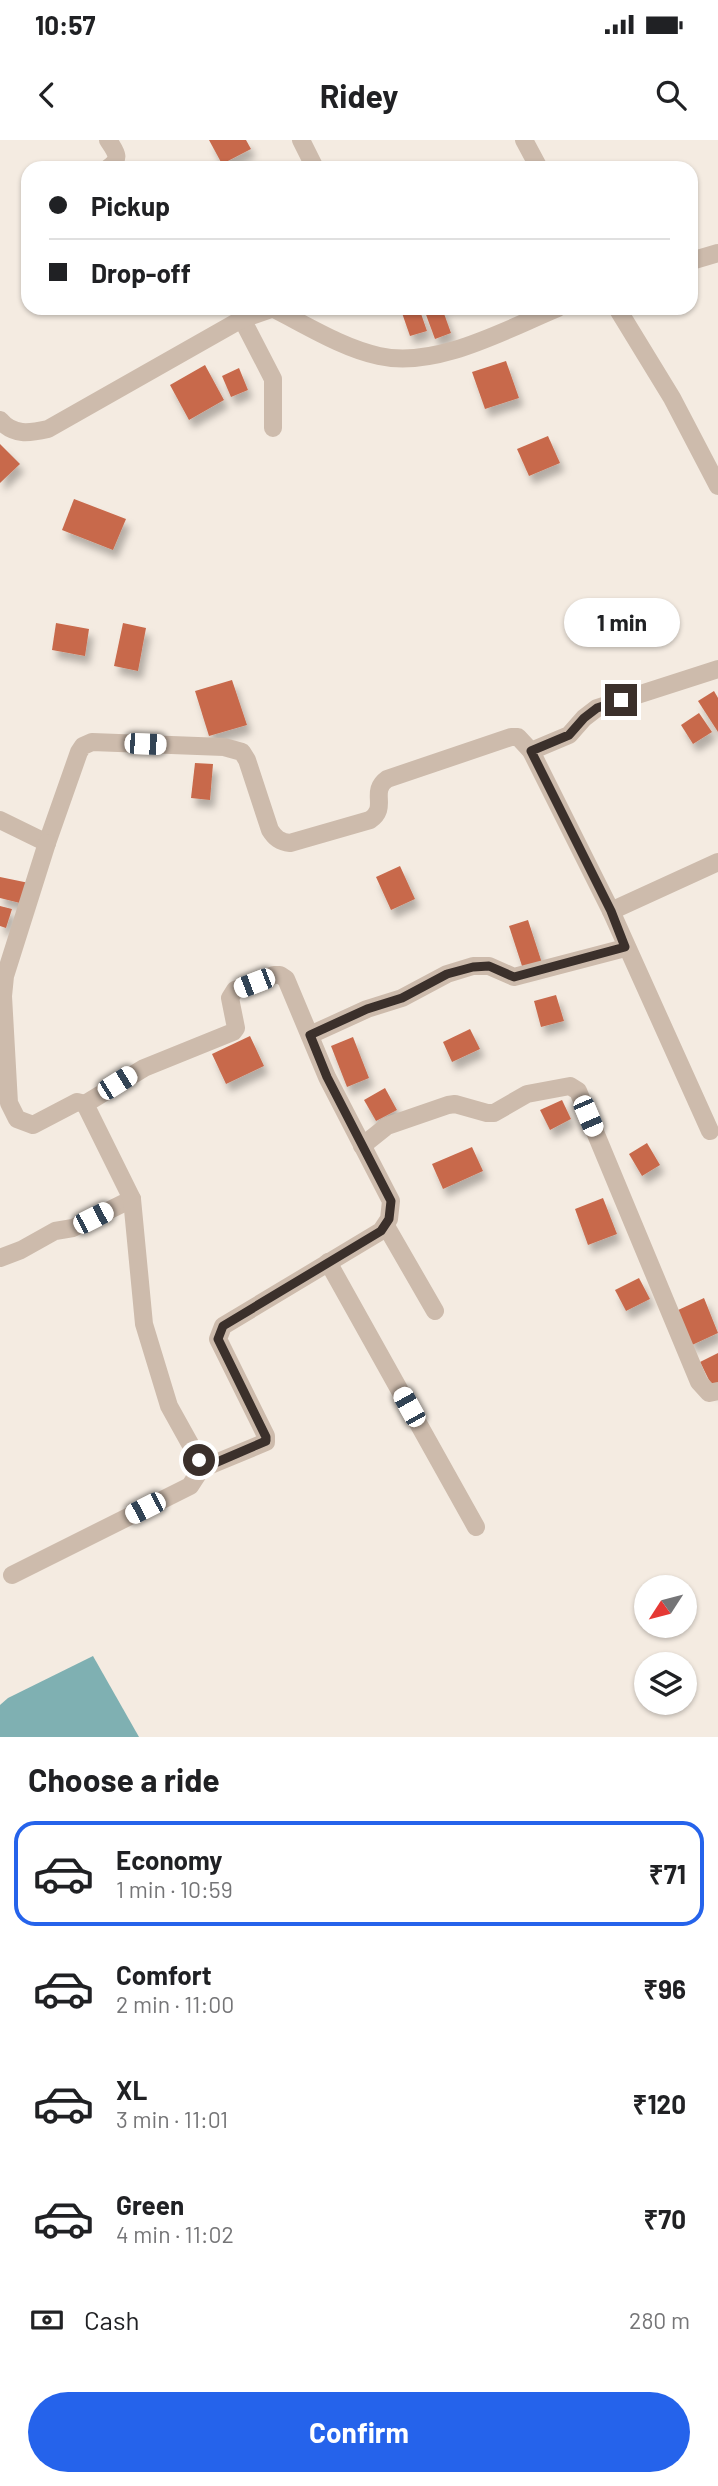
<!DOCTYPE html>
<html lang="en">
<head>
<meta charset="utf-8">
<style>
	body { margin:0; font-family:Barlow,sans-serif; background:#f6f6f6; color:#202124; height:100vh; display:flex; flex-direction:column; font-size:26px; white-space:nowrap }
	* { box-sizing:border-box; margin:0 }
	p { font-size:23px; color:#757577 }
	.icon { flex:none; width:38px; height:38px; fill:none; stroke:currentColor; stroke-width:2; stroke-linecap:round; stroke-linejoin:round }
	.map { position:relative; height:1597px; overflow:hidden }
	.side { display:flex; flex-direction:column; background:#fff; flex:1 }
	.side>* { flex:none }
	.banner { position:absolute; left:21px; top:21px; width:677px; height:154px; border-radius:21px; box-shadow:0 2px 5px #0004; display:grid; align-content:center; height:154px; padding:0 28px; background:#fff }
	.needle { width:46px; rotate:234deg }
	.controls { position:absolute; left:634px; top:1435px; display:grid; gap:14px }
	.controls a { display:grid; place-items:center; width:63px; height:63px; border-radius:50%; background:#fff; box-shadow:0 2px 5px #0004; font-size:35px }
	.end { position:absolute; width:32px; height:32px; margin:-16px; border:9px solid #3b302b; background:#fff; box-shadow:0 0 0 4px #fff }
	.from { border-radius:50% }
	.bubble { position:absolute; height:49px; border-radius:24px; background:#fff; box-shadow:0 2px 5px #0004; font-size:23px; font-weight:700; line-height:49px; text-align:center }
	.car { position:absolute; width:21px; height:42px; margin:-21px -10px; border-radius:9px; box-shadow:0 0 5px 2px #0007; background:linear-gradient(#fff 24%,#345 0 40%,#fff 0 76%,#345 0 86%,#fff 0) }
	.banner b { display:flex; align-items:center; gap:24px; height:66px; font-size:26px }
	.banner b+b { border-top:2px solid #e0e0e0 }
	.banner i { width:18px; height:18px; background:#202124 }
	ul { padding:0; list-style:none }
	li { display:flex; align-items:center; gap:21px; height:105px; margin:0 14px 10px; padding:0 14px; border:4px solid transparent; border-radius:21px }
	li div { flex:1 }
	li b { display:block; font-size:26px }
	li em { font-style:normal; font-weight:700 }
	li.current { border-color:#2563eb }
	li>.icon { width:63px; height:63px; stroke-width:1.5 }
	h2 { padding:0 28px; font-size:32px; line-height:84px }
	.pay { display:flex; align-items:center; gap:18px; height:77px; padding:0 28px; font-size:26px }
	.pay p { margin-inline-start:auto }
	.button { display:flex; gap:14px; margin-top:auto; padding:14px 28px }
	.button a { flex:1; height:80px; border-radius:42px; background:#2563eb; color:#fff; font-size:28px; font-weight:700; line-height:80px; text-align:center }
	.status { display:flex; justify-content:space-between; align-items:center; height:49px; padding:0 35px; background:#fff; direction:ltr }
	.status svg { height:19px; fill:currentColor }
	header { display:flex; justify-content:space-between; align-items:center; height:91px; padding:0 28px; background:#fff; font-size:32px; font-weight:700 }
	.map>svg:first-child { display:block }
	.water { fill:#7fb0b2 }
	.building { fill:#c8694b; filter:url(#shadow) }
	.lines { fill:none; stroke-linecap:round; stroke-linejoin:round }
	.minor { stroke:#cdbbac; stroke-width:18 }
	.route { stroke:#3b302b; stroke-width:9 }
</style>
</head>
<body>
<div class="status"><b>10:57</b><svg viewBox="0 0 49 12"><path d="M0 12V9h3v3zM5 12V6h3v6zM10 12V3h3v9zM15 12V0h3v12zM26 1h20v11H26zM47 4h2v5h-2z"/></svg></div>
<header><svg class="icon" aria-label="back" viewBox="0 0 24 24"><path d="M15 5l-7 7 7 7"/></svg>Ridey<svg class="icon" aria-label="search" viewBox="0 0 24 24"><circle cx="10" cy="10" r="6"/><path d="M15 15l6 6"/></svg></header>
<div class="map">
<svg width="718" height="1597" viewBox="0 0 718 1597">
	<defs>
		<filter id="shadow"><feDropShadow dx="4.5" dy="8" stdDeviation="3.5" flood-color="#0004"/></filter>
	</defs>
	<rect width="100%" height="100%" fill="#f4ebe1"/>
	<polygon class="water" points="93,1516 139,1597 0,1597 0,1565 8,1558"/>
	<g class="building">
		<polygon points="209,0 246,0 251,9 222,24"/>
		<polygon points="419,168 427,191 410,196 402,173"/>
		<polygon points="435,168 442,168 451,193 435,199 425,172"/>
		<polygon points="506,221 519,258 485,269 472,232"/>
		<polygon points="205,225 224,260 189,280 170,245"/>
		<polygon points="239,228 248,250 231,257 222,236"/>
		<polygon points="548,296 560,323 529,336 517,309"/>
		<polygon points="0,304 20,324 0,343"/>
		<polygon points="74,359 126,379 113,410 62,390"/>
		<polygon points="56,483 89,489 85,516 52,510"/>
		<polygon points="123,483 146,488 138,531 114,526"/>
		<polygon points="232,540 247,585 209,596 195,551"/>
		<polygon points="714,551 718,558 718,592 698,561"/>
		<polygon points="699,573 712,592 693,604 681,585"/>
		<polygon points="195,623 213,624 210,660 191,658"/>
		<polygon points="400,726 415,759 391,770 376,737"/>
		<polygon points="0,737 29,743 24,764 0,758"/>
		<polygon points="0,766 12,769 6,788 0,786"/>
		<polygon points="528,780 542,823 523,829 509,786"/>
		<polygon points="556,855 564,881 541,887 534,861"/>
		<polygon points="470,889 480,909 452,922 443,902"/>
		<polygon points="250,896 264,926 226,944 212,914"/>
		<polygon points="353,897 369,938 347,947 331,906"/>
		<polygon points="385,948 397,970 376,981 364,960"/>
		<polygon points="562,960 571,979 550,990 540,970"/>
		<polygon points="647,1003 660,1025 642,1036 629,1014"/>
		<polygon points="472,1007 483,1031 443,1049 432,1024"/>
		<polygon points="603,1058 617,1094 588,1105 575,1069"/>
		<polygon points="639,1138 650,1159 626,1171 615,1150"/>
		<polygon points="704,1158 718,1193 692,1205 676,1171"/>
		<polygon points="718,1213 718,1250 715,1252 700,1222"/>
	</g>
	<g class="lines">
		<g class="minor">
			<polyline points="301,0 315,28"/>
			<polyline points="524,0 539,28"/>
			<path d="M 108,28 C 122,19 116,12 108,0"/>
			<polyline points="691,121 718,113"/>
			<path d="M 272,168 C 306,185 342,208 379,216 C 436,229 507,189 558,168"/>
			<polyline points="617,168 672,258 718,346"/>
			<polyline points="242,179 273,239 273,288"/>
			<path d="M 0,280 C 13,296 30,293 48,289 L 242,179 L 274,168"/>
			<polyline points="531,611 569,595 584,578 597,568 718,529"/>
			<path d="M 0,680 L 47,703 L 79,612 L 83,606 L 92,602 L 224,607 L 242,612 L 247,620 L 270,690 C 275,698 280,702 290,703 L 370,680 C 389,667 369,652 387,639 L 511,597 L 518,597 L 531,611 L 611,771 L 718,722"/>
			<polyline points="611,771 710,991"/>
			<polyline points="310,895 367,869 402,858 447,834 473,826 489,826 514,837 625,808"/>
			<polyline points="85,964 144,928 233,892 236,888 230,858 235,850 274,835 280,835 286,839 327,937 391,1061 389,1079 381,1091 223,1186 218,1199 266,1296 266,1302 201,1329"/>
			<polyline points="362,1006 387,986 448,965 455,964 487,973 494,973 527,954 570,946 578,951 699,1242 709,1253 718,1251"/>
			<polyline points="386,1086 435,1171"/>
			<polyline points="0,1118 21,1110 55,1091 73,1088 132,1059"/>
			<polyline points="328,1122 476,1387"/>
			<polyline points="12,1435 190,1346 201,1329 199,1320 169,1266 144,1184 132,1059 85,964 77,962 33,985 17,979 9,963 3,856 5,836 47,703"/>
		</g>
	</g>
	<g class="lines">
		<polyline class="route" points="199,1320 201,1329 266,1301 266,1297 218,1199 223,1186 381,1091 389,1079 391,1061 327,937 310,895 367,869 402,858 447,834 473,827 489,826 514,837 625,807 611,771 531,611 569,595 584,578 597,568 621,560"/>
	</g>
</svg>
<div class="controls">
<a><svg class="needle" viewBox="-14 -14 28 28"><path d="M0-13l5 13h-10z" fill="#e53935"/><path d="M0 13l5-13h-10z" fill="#757577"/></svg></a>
<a><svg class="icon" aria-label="layers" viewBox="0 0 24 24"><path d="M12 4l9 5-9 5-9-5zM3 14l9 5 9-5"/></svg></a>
</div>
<i class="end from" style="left:199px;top:1320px"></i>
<i class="end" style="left:621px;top:560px"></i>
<div class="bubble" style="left:564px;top:458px;width:116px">1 min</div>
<i class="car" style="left:145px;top:604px;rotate:92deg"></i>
<i class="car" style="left:254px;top:843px;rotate:249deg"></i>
<i class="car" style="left:117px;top:943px;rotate:58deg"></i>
<i class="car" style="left:588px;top:976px;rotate:157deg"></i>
<i class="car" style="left:93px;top:1078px;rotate:63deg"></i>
<i class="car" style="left:409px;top:1267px;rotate:331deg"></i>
<i class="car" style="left:145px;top:1368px;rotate:243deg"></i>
<div class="banner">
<b><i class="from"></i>Pickup</b>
<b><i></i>Drop-off</b>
</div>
</div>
<section class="side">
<h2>Choose a ride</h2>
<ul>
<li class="current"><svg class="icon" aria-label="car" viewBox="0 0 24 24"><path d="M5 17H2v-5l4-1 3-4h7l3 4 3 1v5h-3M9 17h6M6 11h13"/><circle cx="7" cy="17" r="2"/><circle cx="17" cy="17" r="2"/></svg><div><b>Economy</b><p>1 min · 10:59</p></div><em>₹71</em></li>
<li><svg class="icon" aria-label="car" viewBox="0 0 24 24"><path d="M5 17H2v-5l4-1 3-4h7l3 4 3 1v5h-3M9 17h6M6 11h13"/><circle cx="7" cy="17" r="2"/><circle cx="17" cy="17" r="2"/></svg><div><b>Comfort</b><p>2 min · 11:00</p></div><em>₹96</em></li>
<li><svg class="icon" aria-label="car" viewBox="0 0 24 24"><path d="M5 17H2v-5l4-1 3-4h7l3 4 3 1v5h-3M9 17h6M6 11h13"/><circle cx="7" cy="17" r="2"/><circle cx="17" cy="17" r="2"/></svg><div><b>XL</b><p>3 min · 11:01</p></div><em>₹120</em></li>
<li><svg class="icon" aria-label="car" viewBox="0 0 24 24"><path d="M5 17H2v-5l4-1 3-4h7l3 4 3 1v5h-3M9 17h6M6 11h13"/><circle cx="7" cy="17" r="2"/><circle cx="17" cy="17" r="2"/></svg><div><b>Green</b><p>4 min · 11:02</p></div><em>₹70</em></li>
</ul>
<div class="pay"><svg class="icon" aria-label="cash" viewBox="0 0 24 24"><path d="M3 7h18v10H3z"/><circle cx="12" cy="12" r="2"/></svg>Cash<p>280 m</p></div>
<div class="button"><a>Confirm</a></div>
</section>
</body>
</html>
